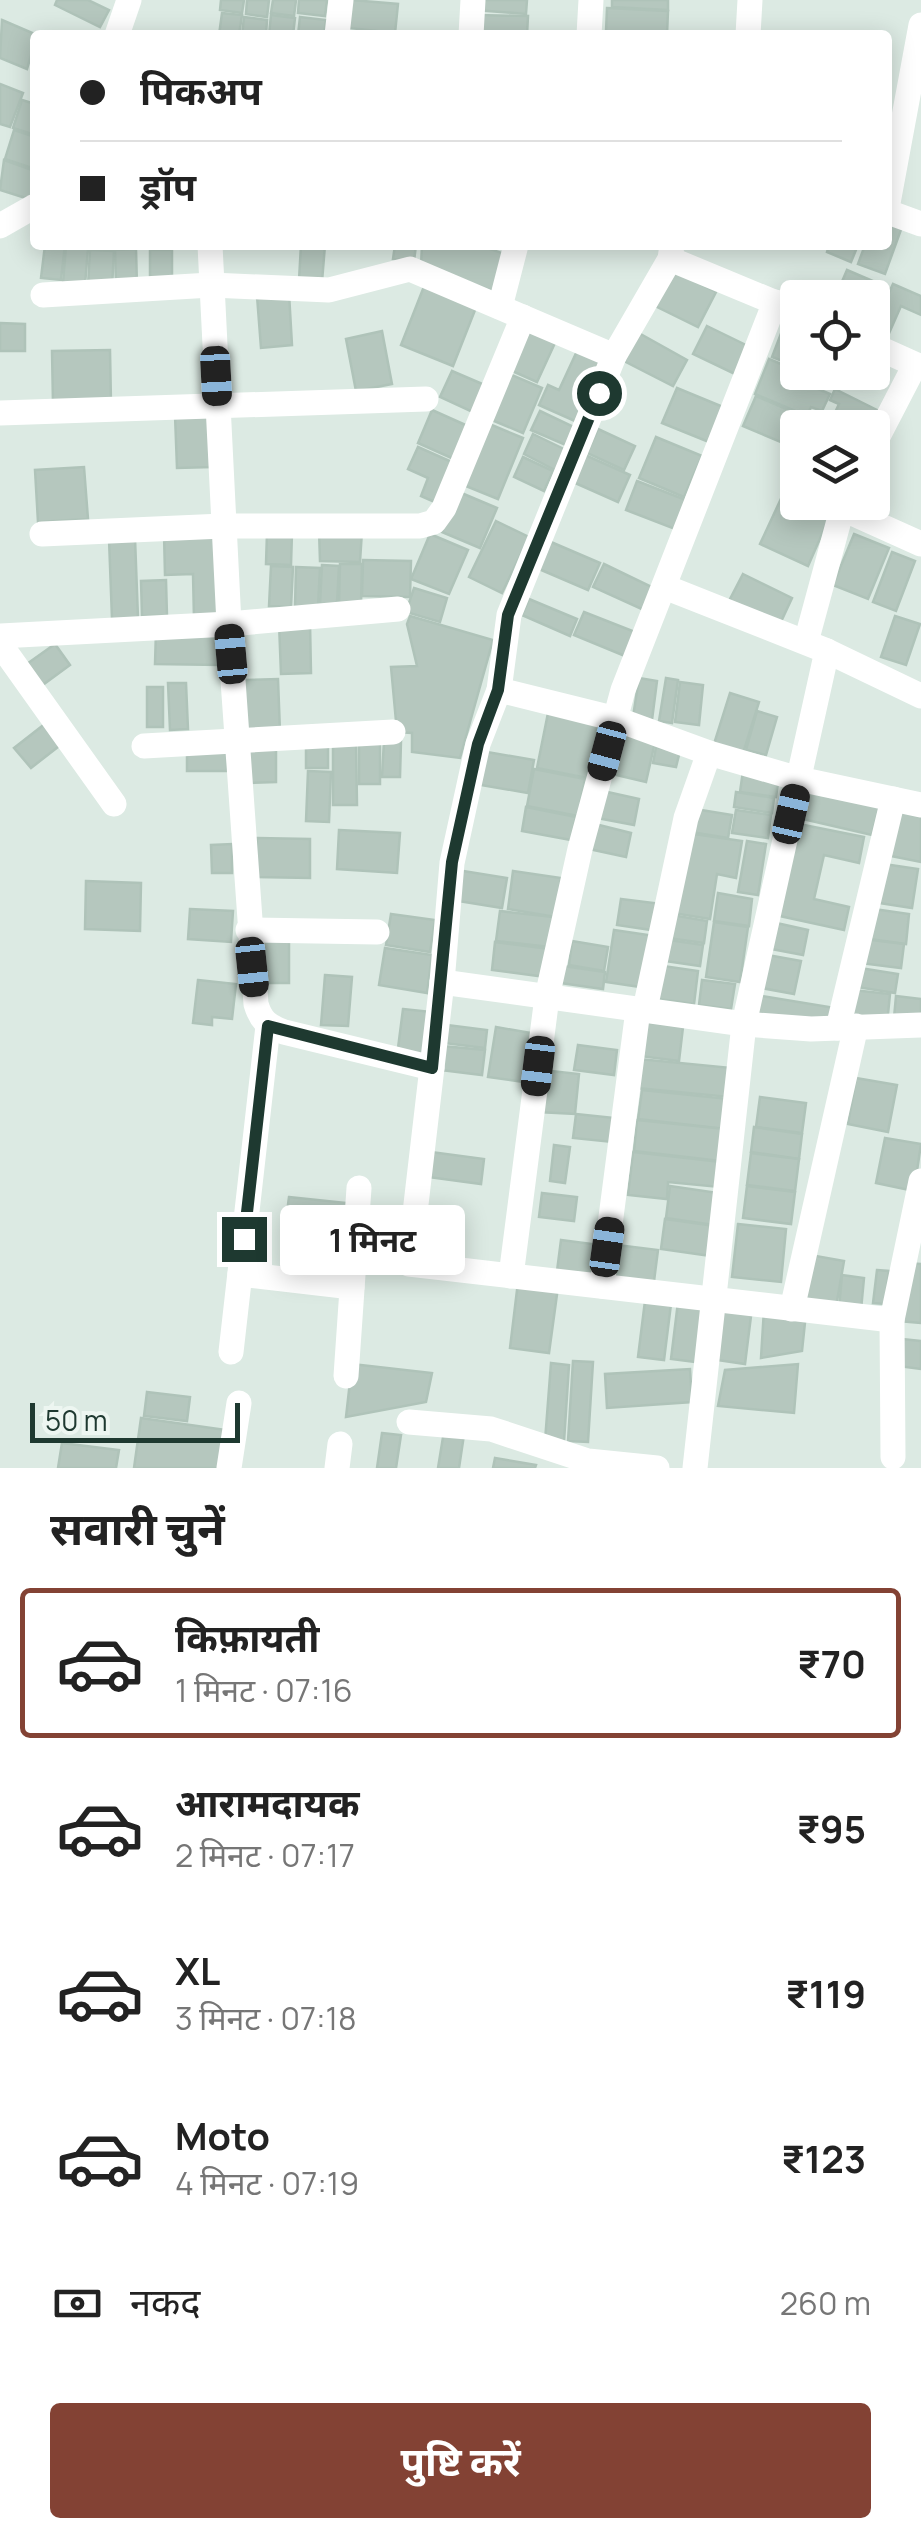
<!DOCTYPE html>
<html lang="hi">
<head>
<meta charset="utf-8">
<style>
	body { margin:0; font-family:Manrope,"Noto Sans Devanagari",sans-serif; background:#f2f2f2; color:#222; height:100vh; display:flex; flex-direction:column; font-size:38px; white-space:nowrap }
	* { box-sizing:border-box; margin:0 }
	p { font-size:32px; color:#767676 }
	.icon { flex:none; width:55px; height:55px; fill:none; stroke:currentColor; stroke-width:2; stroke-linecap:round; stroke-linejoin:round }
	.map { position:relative; height:1468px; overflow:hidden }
	.sheet { display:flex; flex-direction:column; background:#fff; flex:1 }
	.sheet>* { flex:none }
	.banner { position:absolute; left:30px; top:30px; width:862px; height:220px; border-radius:10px; box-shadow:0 5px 25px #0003; display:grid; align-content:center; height:220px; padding:0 50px; background:#fff }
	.fabs { position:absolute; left:780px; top:280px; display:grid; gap:20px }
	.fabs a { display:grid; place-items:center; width:110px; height:110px; border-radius:10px; background:#fff; box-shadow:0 5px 25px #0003; font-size:50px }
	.scale { position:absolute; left:30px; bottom:25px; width:210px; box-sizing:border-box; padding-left:10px; border:5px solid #1e3930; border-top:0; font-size:28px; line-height:35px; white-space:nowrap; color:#1e3930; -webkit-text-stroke:8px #edf6f1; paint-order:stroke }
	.end { position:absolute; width:45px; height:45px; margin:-22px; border:12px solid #1e3930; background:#fff; box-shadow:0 0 0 5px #fff }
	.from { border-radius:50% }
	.bubble { position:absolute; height:70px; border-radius:10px; background:#fff; box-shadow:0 5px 25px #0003; font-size:32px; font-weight:700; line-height:70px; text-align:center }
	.car { position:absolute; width:30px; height:60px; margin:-30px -15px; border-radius:12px; box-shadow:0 0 8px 2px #0007; background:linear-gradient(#222 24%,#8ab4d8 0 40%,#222 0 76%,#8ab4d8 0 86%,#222 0) }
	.banner b { display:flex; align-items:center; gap:35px; height:95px; font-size:38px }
	.banner b+b { border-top:2px solid #e0e0e0 }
	.banner i { width:25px; height:25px; background:#222 }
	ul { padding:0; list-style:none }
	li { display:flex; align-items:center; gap:30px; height:150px; margin:0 20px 15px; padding:0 30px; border:5px solid transparent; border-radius:10px }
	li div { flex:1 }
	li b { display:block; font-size:38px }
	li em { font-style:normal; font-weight:700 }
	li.active { border-color:#834234 }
	li>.icon { width:90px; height:90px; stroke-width:1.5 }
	h2 { padding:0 50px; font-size:45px; line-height:120px }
	.pay { display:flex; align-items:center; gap:25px; height:110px; padding:0 50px; font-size:38px }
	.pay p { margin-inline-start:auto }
	.cta { display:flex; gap:20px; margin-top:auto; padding:20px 50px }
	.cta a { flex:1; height:115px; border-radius:10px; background:#834234; color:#fff; font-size:40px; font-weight:700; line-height:115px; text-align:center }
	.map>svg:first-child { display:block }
	.building { fill:#b5c7be; stroke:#afc3b9; stroke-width:2.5 }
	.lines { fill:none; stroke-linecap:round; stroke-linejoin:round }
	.minor { stroke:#fff; stroke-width:25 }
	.route { stroke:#1e3930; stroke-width:12 }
</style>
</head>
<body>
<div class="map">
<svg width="921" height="1468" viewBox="0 0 921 1468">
	<rect width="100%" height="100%" fill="#dceae3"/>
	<g class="building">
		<polygon points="57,0 88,0 109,10 100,27 55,5"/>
		<polygon points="221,0 244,0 242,13 220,10"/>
		<polygon points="247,0 269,0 267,17 246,14"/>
		<polygon points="273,0 296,0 294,16 271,13"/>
		<polygon points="299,0 327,0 325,16 298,13"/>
		<polygon points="352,0 398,4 395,33 349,28"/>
		<polygon points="477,0 527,0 526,14 476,10"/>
		<polygon points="612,0 668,0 668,10 612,7"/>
		<polygon points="607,8 668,11 667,35 606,32"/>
		<polygon points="222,13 242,15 239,35 219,35"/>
		<polygon points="271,15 295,18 293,35 269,35"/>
		<polygon points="476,15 528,16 527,35 476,35"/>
		<polygon points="244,17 267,20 266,35 242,35"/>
		<polygon points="300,17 326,20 324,35 298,35"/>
		<polygon points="2,20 37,35 27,69 0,58"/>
		<polygon points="0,84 23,93 10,127 0,124"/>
		<polygon points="22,100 35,104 35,135 13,128"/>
		<polygon points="14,130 35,137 35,169 5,159"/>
		<polygon points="4,160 35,171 35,201 0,190"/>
		<polygon points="888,219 903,224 885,274 858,264 865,245 888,245"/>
		<polygon points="45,245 65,245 61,280 41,278"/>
		<polygon points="301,245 325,245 322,282 299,280"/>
		<polygon points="395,245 416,245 414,261 393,259"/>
		<polygon points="422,245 478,245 502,253 496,292 421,266"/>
		<polygon points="829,245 858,245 851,262 827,252"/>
		<polygon points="66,246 88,249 85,285 63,283"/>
		<polygon points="136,249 137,285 116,286 115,250"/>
		<polygon points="90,250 114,251 112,288 88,286"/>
		<rect x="150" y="250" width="22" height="34"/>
		<polygon points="667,268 716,292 698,327 649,303"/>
		<polygon points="847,270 875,282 869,298 835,298"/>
		<polygon points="425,284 477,305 453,366 401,345"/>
		<polygon points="893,284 921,296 921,315 901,306 886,340 872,334 872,330"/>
		<polygon points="289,293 292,345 261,348 257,296"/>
		<polygon points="0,323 25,324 25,351 0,351"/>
		<polygon points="785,323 798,328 798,367 772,357"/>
		<polygon points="707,326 748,346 735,374 693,354"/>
		<polygon points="382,331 392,384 356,391 346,339"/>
		<polygon points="527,331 555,343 537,382 510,370"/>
		<polygon points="637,332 687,360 673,386 622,360"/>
		<polygon points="578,349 602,360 575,421 539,405 548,385 559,390"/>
		<polygon points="110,350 111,403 53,404 52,351"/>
		<polygon points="769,359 822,381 818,389 830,394 822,411 811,407 807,416 755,394"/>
		<polygon points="452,371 487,386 475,413 440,397"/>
		<polygon points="507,373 542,388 523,433 487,418"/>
		<polygon points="677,388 728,409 714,444 662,423"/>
		<polygon points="835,389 879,411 871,428 850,428 832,419 839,404 830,400"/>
		<polygon points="756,396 808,418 804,428 798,428 795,448 743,426"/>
		<polygon points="432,410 470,427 456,460 418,443"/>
		<polygon points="540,411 574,427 566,445 531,430"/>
		<polygon points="210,414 212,467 177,468 175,415"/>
		<polygon points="487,423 523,438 498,499 461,484"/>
		<polygon points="598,429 635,446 624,470 587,453"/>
		<polygon points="533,434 566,450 557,471 524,454"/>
		<polygon points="656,437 702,456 684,497 639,478"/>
		<polygon points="418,447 454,463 437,503 421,496 428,478 408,469"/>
		<polygon points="585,455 630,475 618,502 573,482"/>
		<polygon points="523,457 553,471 544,491 514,477"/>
		<polygon points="798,462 798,502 836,502 808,566 760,544"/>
		<polygon points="84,467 88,519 38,522 35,470"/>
		<polygon points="637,481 691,502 680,531 626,510"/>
		<polygon points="459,492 497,508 480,548 442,532"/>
		<polygon points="496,521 529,537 502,593 469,577"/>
		<polygon points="319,530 362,531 360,562 320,561"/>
		<polygon points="219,532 222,618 194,619 193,574 165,575 164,533"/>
		<polygon points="267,533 292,533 291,565 266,564"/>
		<polygon points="430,534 468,550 449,594 411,579"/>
		<polygon points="854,534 889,548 868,599 833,585"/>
		<polygon points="135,538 138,618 112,619 109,539"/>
		<polygon points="551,542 600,563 588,590 539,569"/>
		<polygon points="892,552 915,561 896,611 873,602"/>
		<polygon points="363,560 411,561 410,597 362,596"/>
		<polygon points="340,564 362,564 361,604 339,604"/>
		<polygon points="604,564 654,588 644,610 593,587"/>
		<polygon points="322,565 339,566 337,604 320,604"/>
		<polygon points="271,566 293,567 291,607 269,606"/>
		<polygon points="296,567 320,568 318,607 295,606"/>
		<polygon points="743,574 792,598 779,626 729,601"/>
		<polygon points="166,580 167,616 142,616 141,581"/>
		<polygon points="414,588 447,598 440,622 406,612"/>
		<polygon points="529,599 577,619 570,636 522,615"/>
		<polygon points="584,612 635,632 625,656 574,635"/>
		<polygon points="410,616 493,640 460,758 412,752 412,733 397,732 391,667 417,666 407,624"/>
		<polygon points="895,616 920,624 906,665 881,657"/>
		<polygon points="279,623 310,623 311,673 281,674"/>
		<polygon points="220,628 220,665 155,664 156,631"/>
		<polygon points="55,644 70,665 40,687 24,666"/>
		<polygon points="639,678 657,681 652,720 633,717"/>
		<polygon points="666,678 678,680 672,723 659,721"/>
		<polygon points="278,679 280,732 246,734 243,680"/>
		<polygon points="680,682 703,685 699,725 675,722"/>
		<polygon points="168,683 186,683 188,729 170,730"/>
		<rect x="147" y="687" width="16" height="40"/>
		<polygon points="730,693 759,702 743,753 714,744"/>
		<polygon points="757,711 777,717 766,755 746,750"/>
		<polygon points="548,713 598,723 587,778 537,768"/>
		<polygon points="46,723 63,743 31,768 14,748"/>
		<polygon points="617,733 655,742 646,782 608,773"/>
		<polygon points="333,738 356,738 357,805 333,805"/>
		<rect x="306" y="739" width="22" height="29"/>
		<polygon points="384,740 401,741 400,777 382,777"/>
		<rect x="359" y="741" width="21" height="43"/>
		<polygon points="276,744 276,782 247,783 247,745"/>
		<polygon points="656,747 680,751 676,767 653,763"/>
		<rect x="187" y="748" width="40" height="23"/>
		<polygon points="487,752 534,760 528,793 481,785"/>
		<polygon points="534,769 585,779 578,816 527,806"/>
		<polygon points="308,771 331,772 329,822 306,821"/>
		<polygon points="743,771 779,776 776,797 740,792"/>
		<polygon points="603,791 639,799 634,825 597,818"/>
		<polygon points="736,792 774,798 772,813 734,807"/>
		<polygon points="810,792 879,807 872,835 803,819"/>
		<polygon points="526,807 576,817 571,840 522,831"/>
		<polygon points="695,809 732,815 728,838 691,832"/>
		<polygon points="736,810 771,815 768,838 732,833"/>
		<polygon points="896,811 921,817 921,862 886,855"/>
		<polygon points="794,823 864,837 859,863 824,855 814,899 849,907 844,930 775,915"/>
		<polygon points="595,824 631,833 626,857 589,849"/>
		<polygon points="339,830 400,833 397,873 337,869"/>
		<polygon points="687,833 742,841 736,878 717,874 710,919 673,913"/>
		<polygon points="257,838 310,839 310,878 256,877"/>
		<polygon points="747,841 766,844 758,895 738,892"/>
		<polygon points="232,844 232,873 212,873 211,845"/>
		<polygon points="884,864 918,869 912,908 879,903"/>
		<polygon points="457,870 507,878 502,908 452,900"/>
		<polygon points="513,871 561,878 556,917 508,909"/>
		<polygon points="86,881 141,883 140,931 85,929"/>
		<polygon points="718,893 752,899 749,926 714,921"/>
		<polygon points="621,899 662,904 658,931 617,925"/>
		<polygon points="190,909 233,911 231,942 188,939"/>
		<polygon points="874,909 909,914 906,944 870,939"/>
		<polygon points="500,911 553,917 550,947 496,941"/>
		<polygon points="391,914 435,920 430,952 386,945"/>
		<polygon points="672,915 707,921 704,943 668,938"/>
		<polygon points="714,922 748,927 740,982 706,977"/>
		<polygon points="772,922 808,930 803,955 766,948"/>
		<polygon points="614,930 655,936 647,988 606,982"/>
		<rect x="262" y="938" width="27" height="45"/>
		<polygon points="863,939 904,944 901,968 860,963"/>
		<polygon points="669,940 703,945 700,966 665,961"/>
		<polygon points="572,941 608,947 604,971 569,965"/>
		<polygon points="495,942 550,949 546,977 492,970"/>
		<polygon points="385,948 432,955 427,993 379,985"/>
		<polygon points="762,954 801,961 794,994 756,987"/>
		<polygon points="656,965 698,971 694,1004 651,998"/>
		<polygon points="563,966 605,972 603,989 560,983"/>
		<polygon points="860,968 898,974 895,993 857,987"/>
		<polygon points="325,975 352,977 348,1026 321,1025"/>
		<polygon points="198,980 236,984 232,1019 212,1017 212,1025 193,1023"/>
		<polygon points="702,980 735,984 731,1009 699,1005"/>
		<polygon points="853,990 890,994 887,1024 851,1020"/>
		<polygon points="756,995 835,1008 832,1026 753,1012"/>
		<polygon points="896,996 921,999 921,1021 894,1018"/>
		<polygon points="403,1009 432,1012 426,1059 397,1056"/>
		<polygon points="644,1022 683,1027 679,1061 640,1056"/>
		<polygon points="447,1025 487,1030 485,1048 444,1043"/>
		<polygon points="496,1027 531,1033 524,1082 488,1077"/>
		<polygon points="578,1045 617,1050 614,1075 574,1070"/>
		<polygon points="442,1046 485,1050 482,1075 440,1070"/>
		<polygon points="639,1059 732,1068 729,1097 637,1088"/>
		<polygon points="542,1070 579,1074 575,1114 538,1112"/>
		<polygon points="856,1078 897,1085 888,1132 848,1124"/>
		<polygon points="642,1090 729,1099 726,1129 638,1119"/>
		<polygon points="760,1097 806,1103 802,1133 756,1127"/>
		<polygon points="576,1114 615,1118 612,1142 573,1138"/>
		<polygon points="637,1120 725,1129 721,1161 634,1151"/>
		<polygon points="754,1127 802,1134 799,1159 751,1152"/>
		<polygon points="885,1138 921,1144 914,1191 876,1183"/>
		<polygon points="554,1145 570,1147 565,1183 550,1181"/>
		<polygon points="431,1152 484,1159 481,1184 428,1177"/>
		<polygon points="633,1152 721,1162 719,1187 668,1182 667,1199 628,1195"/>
		<polygon points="751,1153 799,1159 795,1191 747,1185"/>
		<polygon points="670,1186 718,1193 714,1225 666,1218"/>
		<polygon points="747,1186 795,1192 791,1224 743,1218"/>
		<polygon points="542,1193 577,1197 574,1221 539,1217"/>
		<polygon points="289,1197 347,1203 344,1234 285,1227"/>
		<polygon points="665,1219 715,1226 711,1256 661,1249"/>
		<polygon points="738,1224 786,1229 781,1282 732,1277"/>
		<polygon points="426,1232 463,1236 461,1267 423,1263"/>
		<polygon points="561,1240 600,1245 596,1276 557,1271"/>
		<polygon points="617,1245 658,1250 653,1289 612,1284"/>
		<polygon points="810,1255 844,1261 836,1307 802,1301"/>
		<polygon points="905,1263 921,1264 921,1323 899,1321"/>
		<polygon points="877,1270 889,1271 885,1304 873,1303"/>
		<polygon points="842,1275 864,1278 861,1310 839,1308"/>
		<polygon points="518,1282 558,1287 549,1353 510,1348"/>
		<polygon points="645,1301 671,1304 664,1360 638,1357"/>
		<polygon points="678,1302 703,1305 696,1362 671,1359"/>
		<polygon points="724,1304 752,1308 745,1364 717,1360"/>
		<polygon points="764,1309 806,1313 802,1351 761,1358"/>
		<polygon points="902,1339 921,1341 921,1369 898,1366"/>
		<polygon points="573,1361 593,1362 588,1442 568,1441"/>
		<polygon points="551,1363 569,1365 564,1442 545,1441"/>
		<polygon points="352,1364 432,1373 426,1402 346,1417"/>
		<polygon points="798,1364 794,1413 718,1406 725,1370"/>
		<polygon points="690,1369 692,1402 607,1408 605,1374"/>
		<polygon points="147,1392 190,1397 187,1421 144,1416"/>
		<polygon points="141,1418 226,1430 220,1468 134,1468"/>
		<polygon points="445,1425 465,1428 459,1468 438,1468"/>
		<polygon points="382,1433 401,1435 396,1468 377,1468"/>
		<polygon points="62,1443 119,1450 116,1468 58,1468"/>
		<polygon points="495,1458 536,1465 535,1468 493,1468"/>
	</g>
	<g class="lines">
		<g class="minor">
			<polyline points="117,35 129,0"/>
			<polyline points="337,35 341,0"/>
			<polyline points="471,35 473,0"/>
			<polyline points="589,35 591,0"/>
			<polyline points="748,35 750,0"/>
			<polyline points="888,203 921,25"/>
			<polyline points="888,212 921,224"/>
			<polyline points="0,226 35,206"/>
			<path d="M 210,245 L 229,624 L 256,1004 C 261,1021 268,1026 284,1032 L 432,1068"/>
			<polyline points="672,245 670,259 614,356 509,615 499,690 478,744 452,863 442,982 409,1264 892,1320"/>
			<polyline points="670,259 798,312"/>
			<polyline points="43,295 211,285 329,290 410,269 614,356"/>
			<polyline points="500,307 516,245"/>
			<polyline points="872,345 921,367"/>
			<polyline points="0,413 426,399"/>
			<polyline points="872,448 915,365"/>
			<polyline points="841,508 921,544"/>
			<polyline points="42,534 223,526 420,526 434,522 444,508 523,317"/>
			<polyline points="665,587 827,651 921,696"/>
			<polyline points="0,636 229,624 398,609"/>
			<polyline points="806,642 844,502"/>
			<polyline points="0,644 114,804"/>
			<polyline points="499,690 616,719 709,753 799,779 921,805"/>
			<polyline points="144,746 393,732"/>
			<polyline points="248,930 377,932"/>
			<polyline points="442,982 744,1024 811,1029 921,1025"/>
			<polyline points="645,1009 686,818 709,753"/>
			<polyline points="838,1028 893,799"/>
			<polyline points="240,1274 352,1287"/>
			<polyline points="511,1276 547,997 580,849 623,690 775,302"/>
			<polyline points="602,1286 638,1010"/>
			<polyline points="792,1309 856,1026"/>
			<polyline points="231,1352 268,1026"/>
			<polyline points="346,1376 359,1188"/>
			<polyline points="409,1422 491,1429 588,1461 657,1468"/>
			<polyline points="893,1457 892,1320 921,1181"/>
			<polyline points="229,1468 239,1403"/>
			<polyline points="337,1468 340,1444"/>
			<polyline points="695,1468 744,1024 827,651"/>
		</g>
	</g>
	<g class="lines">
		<polyline class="route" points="244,1239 268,1026 432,1068 452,862 478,744 498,690 508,615 599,393"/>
	</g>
</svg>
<div class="fabs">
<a><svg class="icon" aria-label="locate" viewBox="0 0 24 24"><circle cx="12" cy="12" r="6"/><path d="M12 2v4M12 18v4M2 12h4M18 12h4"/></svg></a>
<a><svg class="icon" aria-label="layers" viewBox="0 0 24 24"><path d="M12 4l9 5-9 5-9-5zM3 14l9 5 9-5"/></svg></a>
</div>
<div class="scale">50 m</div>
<i class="end from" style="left:599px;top:393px"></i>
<i class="end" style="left:244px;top:1239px"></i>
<div class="bubble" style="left:280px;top:1205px;width:185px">1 मिनट</div>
<i class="car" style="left:216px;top:376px;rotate:177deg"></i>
<i class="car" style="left:231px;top:654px;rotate:355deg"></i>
<i class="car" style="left:607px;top:751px;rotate:195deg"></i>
<i class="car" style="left:791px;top:814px;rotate:13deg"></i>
<i class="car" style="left:252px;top:967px;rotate:174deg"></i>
<i class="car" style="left:538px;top:1066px;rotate:187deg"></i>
<i class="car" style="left:607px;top:1247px;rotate:8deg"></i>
<div class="banner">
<b><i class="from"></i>पिकअप</b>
<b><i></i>ड्रॉप</b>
</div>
</div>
<section class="sheet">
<h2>सवारी चुनें</h2>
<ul>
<li class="active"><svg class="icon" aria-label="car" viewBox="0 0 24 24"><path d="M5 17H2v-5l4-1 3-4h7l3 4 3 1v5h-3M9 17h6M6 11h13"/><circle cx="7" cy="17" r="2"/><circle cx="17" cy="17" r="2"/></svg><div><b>किफ़ायती</b><p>1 मिनट · 07:16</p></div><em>₹70</em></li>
<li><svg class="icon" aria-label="car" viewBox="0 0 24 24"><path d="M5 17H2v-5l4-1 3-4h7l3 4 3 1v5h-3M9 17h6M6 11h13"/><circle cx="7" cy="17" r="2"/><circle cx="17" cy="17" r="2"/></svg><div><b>आरामदायक</b><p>2 मिनट · 07:17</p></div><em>₹95</em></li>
<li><svg class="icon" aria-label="car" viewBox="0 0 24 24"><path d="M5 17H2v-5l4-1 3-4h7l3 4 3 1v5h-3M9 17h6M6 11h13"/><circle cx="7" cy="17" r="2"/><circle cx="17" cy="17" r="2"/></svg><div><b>XL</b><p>3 मिनट · 07:18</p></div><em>₹119</em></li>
<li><svg class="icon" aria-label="car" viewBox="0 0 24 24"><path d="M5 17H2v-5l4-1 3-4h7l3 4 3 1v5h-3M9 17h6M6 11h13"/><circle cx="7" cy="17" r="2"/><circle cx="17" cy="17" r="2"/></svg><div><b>Moto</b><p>4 मिनट · 07:19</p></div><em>₹123</em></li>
</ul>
<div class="pay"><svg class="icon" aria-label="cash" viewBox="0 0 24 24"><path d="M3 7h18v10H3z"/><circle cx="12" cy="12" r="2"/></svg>नकद<p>260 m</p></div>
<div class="cta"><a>पुष्टि करें</a></div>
</section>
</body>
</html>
